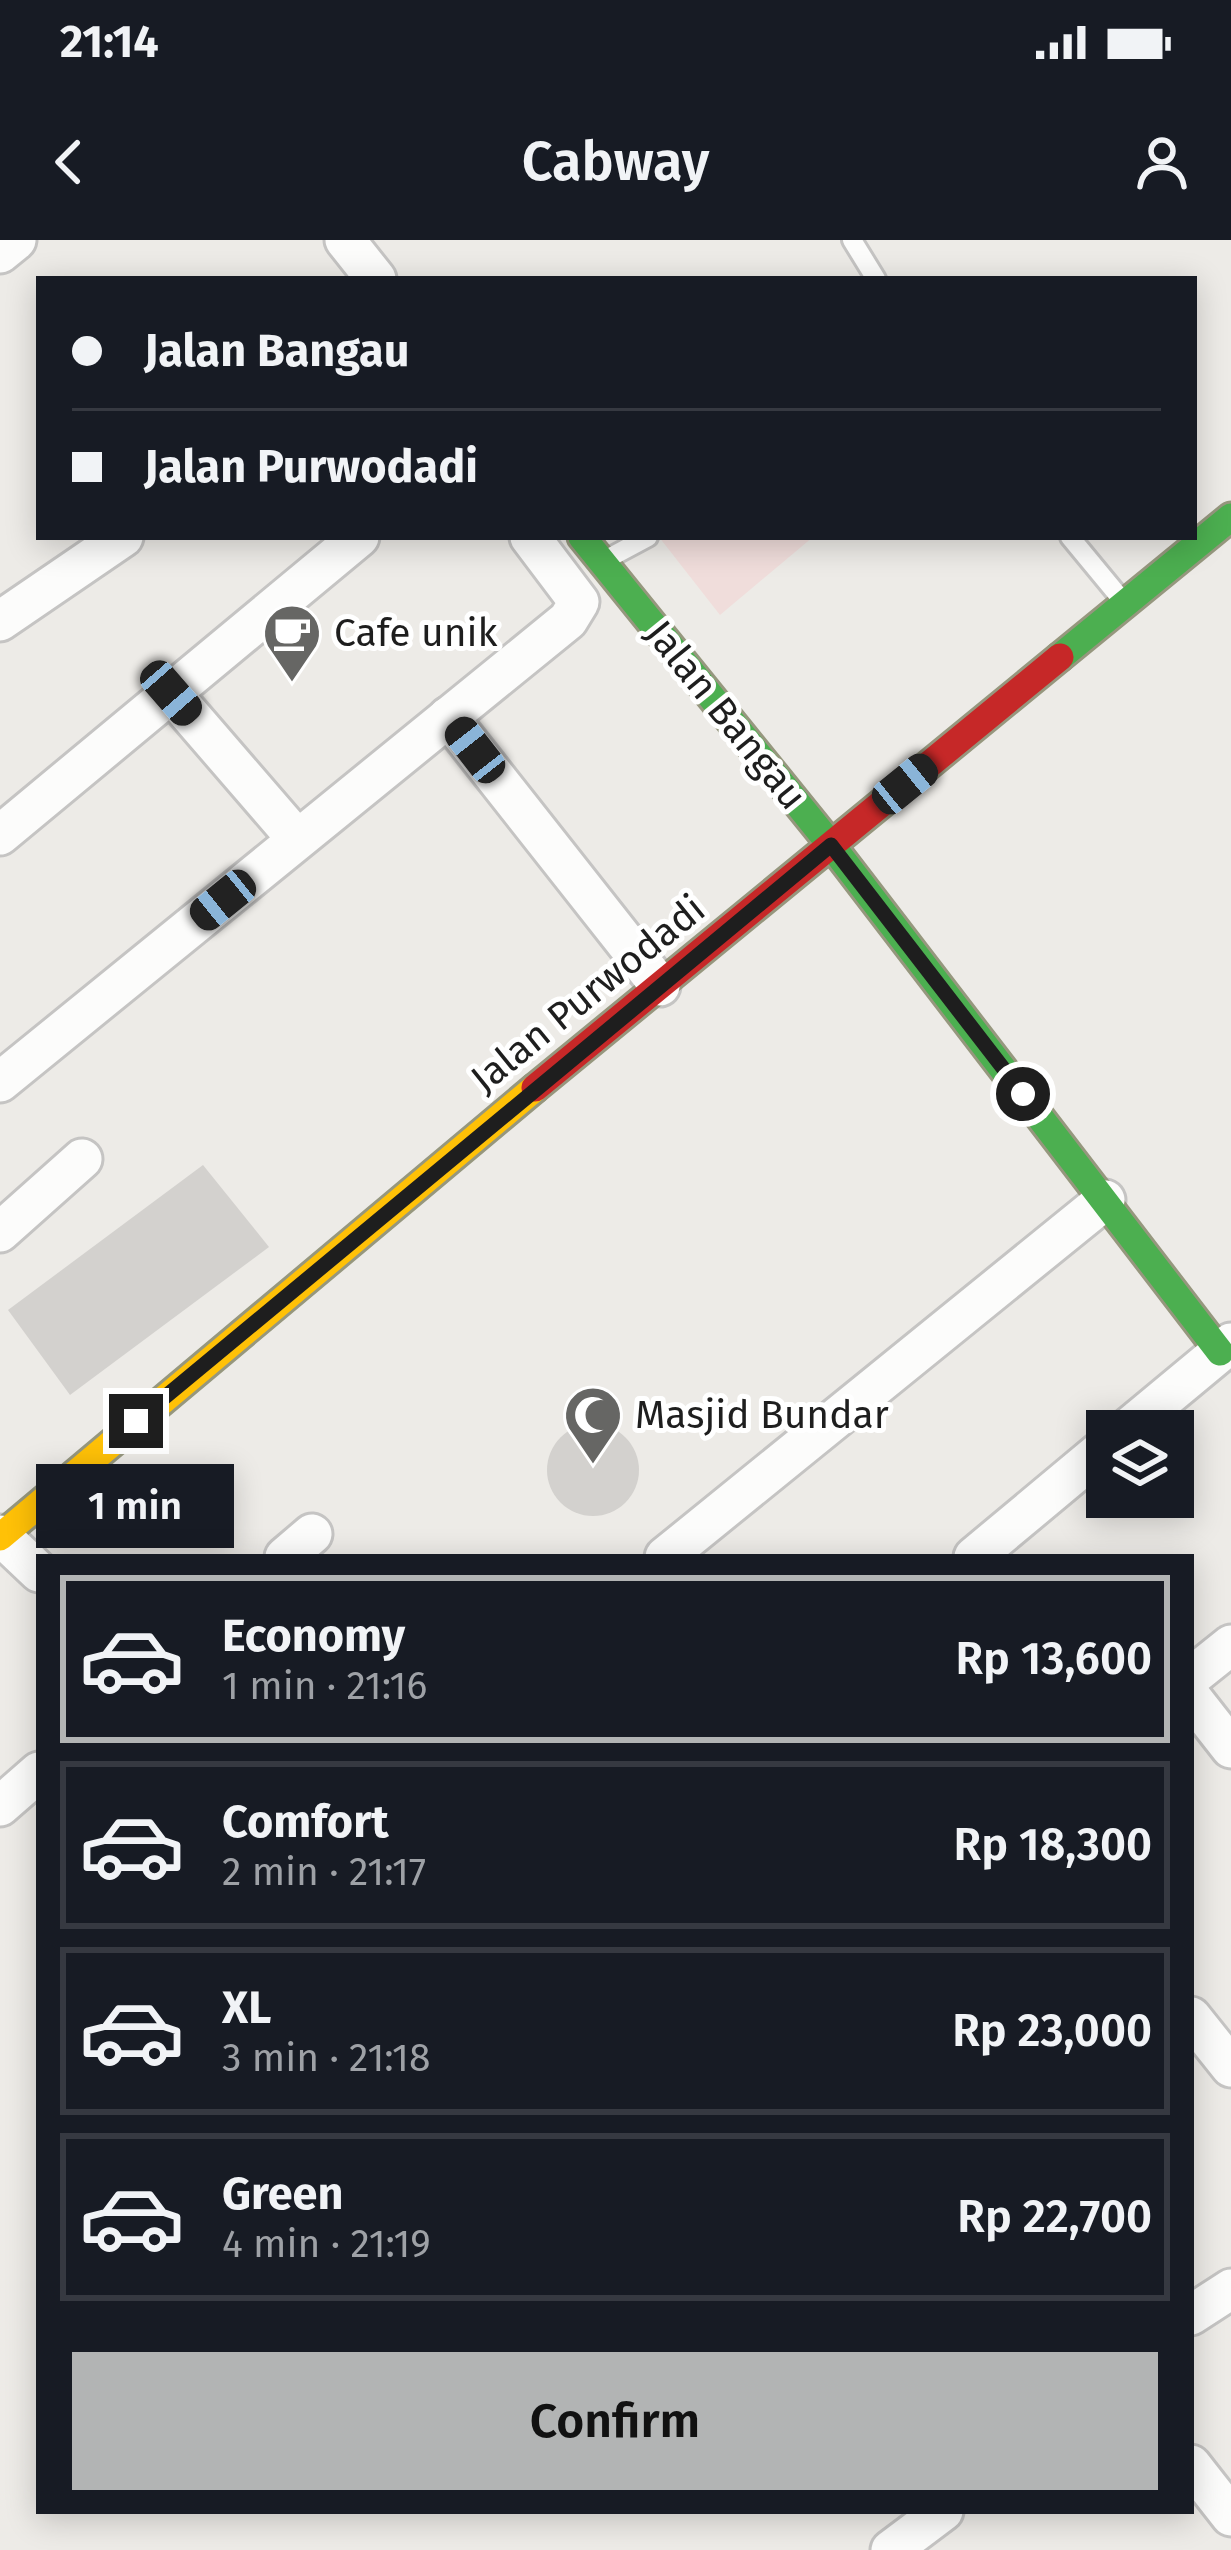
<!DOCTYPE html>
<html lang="en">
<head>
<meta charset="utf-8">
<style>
	body { margin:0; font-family:"Fira Sans",sans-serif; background:#242831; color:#f1f3f6; height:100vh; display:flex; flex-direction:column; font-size:45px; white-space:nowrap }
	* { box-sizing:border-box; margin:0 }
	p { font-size:39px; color:#9ea1a6 }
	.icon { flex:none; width:66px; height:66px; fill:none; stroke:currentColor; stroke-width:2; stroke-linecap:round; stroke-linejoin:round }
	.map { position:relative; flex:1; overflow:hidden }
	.sheet { position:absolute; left:36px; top:1314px; width:1158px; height:960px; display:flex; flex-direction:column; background:#171b24; border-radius:0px; box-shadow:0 6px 30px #0003 }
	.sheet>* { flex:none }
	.top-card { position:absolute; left:36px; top:36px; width:1161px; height:264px; border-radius:0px; box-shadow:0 6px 30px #0003; display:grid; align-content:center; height:264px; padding:0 36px; background:#171b24 }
	.tools { position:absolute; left:1086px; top:1170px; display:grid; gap:24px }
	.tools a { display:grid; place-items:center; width:108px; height:108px; border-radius:0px; background:#171b24; box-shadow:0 6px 30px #0003; font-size:60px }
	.end { position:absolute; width:54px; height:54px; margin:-27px; border:15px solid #1e1e1e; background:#fff; box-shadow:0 0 0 6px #fff }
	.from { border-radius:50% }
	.bubble { position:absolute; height:84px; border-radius:0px; background:#171b24; box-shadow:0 6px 30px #0003; font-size:39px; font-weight:600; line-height:84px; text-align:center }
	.car { position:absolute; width:36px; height:72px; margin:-36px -18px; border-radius:15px; box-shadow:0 0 9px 3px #0007; background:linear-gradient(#222 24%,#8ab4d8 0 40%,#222 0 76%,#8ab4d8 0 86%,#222 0) }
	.top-card b { display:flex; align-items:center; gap:42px; height:114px; font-size:45px }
	.top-card b+b { border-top:3px solid #363941 }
	.top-card i { width:30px; height:30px; background:#f1f3f6 }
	ul { padding:21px 0 0; list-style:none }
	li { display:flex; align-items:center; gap:36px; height:168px; margin:0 24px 18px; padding:0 12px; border:6px solid #363941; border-radius:0px }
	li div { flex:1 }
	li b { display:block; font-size:45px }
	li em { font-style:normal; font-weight:600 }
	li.active { border-color:#b2b4b4 }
	li>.icon { width:108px; height:108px; stroke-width:1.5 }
	.cta { display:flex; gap:24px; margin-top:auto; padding:24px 36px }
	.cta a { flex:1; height:138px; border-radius:0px; background:#b2b4b4; color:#111; font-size:48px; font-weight:600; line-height:138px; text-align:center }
	.status { display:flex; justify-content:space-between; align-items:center; height:84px; padding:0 60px; background:#171b24; direction:ltr }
	.status svg { height:33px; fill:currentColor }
	header { display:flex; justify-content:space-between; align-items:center; height:156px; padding:0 36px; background:#171b24; font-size:54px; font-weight:600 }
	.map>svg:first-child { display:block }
	.commercial { fill:#f0dddb }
	.building { fill:#d3d1ce }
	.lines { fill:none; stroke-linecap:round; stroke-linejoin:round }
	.lane-casing { stroke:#c5c4c3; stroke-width:24 }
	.street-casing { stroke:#c5c4c3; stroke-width:45 }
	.fast-casing { stroke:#96977e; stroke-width:33 }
	.slow-casing { stroke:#96977e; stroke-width:33 }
	.jam-casing { stroke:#96977e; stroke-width:33 }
	.lane { stroke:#fcfcfb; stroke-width:18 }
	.street { stroke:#fcfcfb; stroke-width:39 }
	.fast { stroke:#4caf50; stroke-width:27 }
	.slow { stroke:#ffc107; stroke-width:27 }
	.jam { stroke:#c62828; stroke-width:27 }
	.route { stroke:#1e1e1e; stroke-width:15 }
	.labels { text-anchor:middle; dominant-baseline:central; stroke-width:10; stroke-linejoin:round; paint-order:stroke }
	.poi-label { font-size:39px; fill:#1e1e1e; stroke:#fff; text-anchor:start }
	.street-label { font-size:39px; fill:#1e1e1e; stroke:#fff }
</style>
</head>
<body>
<div class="status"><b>21:14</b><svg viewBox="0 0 49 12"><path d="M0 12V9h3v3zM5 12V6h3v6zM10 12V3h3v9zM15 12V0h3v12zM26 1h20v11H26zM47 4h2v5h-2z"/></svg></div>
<header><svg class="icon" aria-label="back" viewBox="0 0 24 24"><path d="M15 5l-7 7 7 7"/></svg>Cabway<svg class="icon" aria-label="person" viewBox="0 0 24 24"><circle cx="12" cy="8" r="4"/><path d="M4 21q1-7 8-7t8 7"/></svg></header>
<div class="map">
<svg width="1231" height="2310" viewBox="0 0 1231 2310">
	<rect width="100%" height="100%" fill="#edebe7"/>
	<polygon class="commercial" points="659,297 813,297 720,375"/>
	<g class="building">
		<polygon points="203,925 269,1007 70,1155 8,1070"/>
		<circle cx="593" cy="1230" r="46"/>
	</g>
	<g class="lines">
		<defs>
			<g id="lane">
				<polyline points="852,0 876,39"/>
				<polyline points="1070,297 1122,360"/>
				<polyline points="605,320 648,297"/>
			</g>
			<g id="street">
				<polyline points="345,0 376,39"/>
				<polyline points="0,13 16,0"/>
				<polyline points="0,381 123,297"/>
				<polyline points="171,453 297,599"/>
				<polyline points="448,477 660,746"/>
				<polyline points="0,595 359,297"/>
				<polyline points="0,842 568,380 579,362 530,297"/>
				<polyline points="0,992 82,919"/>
				<polyline points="1125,1191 1231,1103"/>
				<polyline points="0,1295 39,1332"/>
				<polyline points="285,1317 312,1294"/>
				<polyline points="665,1317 1105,960"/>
				<polyline points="974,1317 1107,1206"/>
				<polyline points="1191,1437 1231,1405"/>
				<polyline points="1191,1457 1231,1508"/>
				<polyline points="0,1566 39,1532"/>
				<polyline points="1191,1777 1231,1827"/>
				<polyline points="1191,2075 1231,2049"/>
				<polyline points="1191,2225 1231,2276"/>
				<polyline points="891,2310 943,2271"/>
			</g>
			<g id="fast">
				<polyline points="582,297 831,605 1220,1112"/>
				<polyline points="1060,417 1231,277"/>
			</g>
			<polyline id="slow" points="0,1297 535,848"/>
			<polyline id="jam" points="535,848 1060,417"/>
		</defs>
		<use href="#lane" class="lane-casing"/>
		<use href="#street" class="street-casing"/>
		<use href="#fast" class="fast-casing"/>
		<use href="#slow" class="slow-casing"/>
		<use href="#jam" class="jam-casing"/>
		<use href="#lane" class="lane"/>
		<use href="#street" class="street"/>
		<use href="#fast" class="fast"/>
		<use href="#slow" class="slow"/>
		<use href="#jam" class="jam"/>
	</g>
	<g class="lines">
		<polyline class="route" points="136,1181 831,605 1023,854"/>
	</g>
	<defs>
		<symbol id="cafe-pin" viewBox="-11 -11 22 30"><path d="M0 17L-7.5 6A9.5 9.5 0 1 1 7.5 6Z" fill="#666664" stroke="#fff"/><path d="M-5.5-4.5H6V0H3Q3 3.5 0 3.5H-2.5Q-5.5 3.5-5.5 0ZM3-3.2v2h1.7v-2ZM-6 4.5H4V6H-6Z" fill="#fff"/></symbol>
		<symbol id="mosque-pin" viewBox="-11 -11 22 30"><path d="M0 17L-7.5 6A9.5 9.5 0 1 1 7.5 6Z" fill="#666664" stroke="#fff"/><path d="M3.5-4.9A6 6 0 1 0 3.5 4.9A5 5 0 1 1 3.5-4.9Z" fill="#fff"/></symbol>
	</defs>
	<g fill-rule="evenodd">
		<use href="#cafe-pin" x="259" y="360" width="66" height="90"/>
		<use href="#mosque-pin" x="560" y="1142" width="66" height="90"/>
	</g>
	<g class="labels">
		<g class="poi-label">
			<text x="334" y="393">Cafe unik</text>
			<text x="635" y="1175">Masjid Bundar</text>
		</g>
		<g class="street-label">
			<text transform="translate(726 475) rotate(51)">Jalan Bangau</text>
			<text transform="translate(588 754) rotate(-39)">Jalan Purwodadi</text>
		</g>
	</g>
</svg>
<div class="tools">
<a><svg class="icon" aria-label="layers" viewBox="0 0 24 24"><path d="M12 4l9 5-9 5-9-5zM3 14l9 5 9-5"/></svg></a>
</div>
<i class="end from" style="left:1023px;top:854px"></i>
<i class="end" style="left:136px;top:1181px"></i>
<div class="bubble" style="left:36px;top:1224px;width:198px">1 min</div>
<i class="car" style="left:171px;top:453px;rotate:139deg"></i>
<i class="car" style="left:475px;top:510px;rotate:322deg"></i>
<i class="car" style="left:905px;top:544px;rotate:51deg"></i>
<i class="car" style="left:223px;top:660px;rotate:231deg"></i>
<div class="top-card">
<b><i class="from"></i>Jalan Bangau</b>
<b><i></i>Jalan Purwodadi</b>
</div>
<section class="sheet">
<ul>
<li class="active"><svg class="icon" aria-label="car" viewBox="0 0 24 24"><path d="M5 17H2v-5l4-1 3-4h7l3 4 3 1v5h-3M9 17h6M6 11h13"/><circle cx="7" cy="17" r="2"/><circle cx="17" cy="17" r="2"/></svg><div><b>Economy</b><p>1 min · 21:16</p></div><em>Rp 13,600</em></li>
<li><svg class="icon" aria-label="car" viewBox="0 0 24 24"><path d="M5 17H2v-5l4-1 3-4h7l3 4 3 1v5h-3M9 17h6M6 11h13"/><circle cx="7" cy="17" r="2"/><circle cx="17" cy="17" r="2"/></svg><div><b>Comfort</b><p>2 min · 21:17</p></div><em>Rp 18,300</em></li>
<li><svg class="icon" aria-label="car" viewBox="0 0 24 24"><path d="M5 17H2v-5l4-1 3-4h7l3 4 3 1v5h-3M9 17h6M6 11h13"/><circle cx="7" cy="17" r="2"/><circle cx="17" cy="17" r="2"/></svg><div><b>XL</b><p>3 min · 21:18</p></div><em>Rp 23,000</em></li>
<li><svg class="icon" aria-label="car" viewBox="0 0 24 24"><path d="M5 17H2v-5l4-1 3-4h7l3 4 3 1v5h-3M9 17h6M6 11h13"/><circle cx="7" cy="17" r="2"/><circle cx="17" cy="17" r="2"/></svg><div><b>Green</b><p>4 min · 21:19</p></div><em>Rp 22,700</em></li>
</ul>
<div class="cta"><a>Confirm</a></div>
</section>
</div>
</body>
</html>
